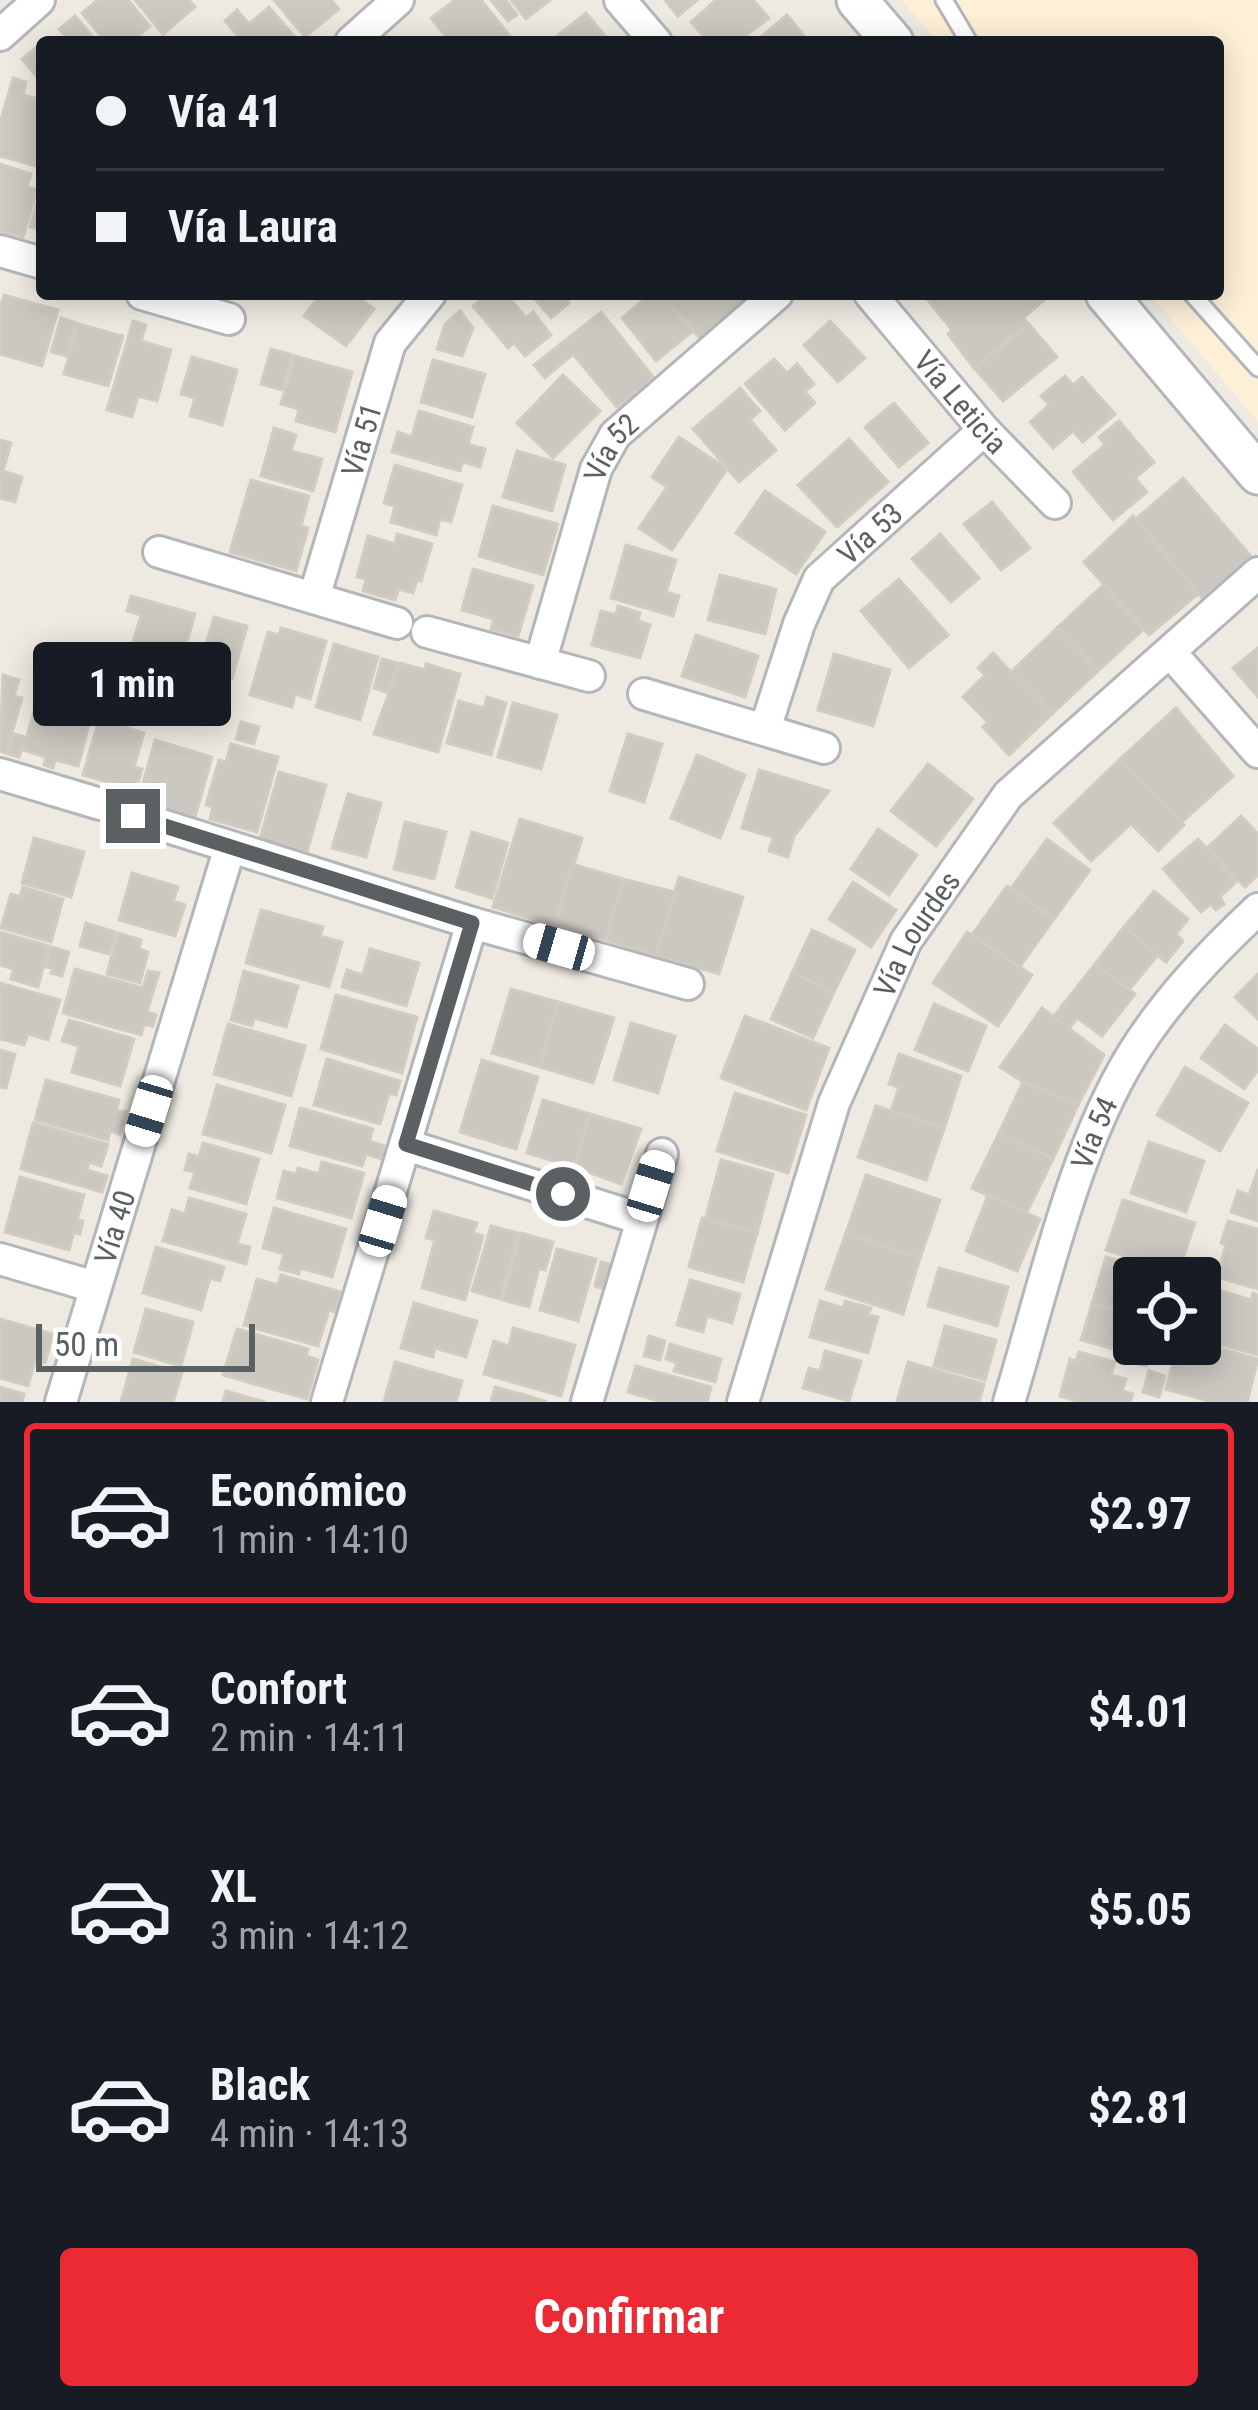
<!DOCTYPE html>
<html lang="es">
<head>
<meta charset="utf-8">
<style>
	body { margin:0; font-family:"Roboto Condensed",sans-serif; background:#20242c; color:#f1f3f6; height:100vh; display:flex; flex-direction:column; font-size:45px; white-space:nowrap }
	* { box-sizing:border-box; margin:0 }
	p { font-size:39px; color:#9ea1a6 }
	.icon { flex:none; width:66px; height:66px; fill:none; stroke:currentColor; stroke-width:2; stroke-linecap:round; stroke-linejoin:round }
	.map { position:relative; height:1402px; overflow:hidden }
	.sheet { display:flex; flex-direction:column; background:#171b24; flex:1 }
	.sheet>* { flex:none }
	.top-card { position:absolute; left:36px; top:36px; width:1188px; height:264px; border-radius:12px; box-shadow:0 6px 30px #0003; display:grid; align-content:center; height:264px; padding:0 60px; background:#171b24 }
	.fabs { position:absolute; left:1113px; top:1257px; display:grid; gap:24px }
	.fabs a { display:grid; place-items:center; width:108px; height:108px; border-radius:12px; background:#171b24; box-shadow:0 6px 30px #0003; font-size:60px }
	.scale { position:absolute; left:36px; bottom:30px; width:219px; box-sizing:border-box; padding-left:12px; border:6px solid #5b6063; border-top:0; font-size:33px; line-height:42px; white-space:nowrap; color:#5b6063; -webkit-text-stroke:9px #fff; paint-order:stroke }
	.end { position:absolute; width:54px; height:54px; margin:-27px; border:15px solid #5b6063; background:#fff; box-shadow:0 0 0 6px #fff }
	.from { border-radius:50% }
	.bubble { position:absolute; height:84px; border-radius:12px; background:#171b24; box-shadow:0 6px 30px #0003; font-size:39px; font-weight:700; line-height:84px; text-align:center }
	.car { position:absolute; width:36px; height:72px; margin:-36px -18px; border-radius:15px; box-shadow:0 0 9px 3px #0007; background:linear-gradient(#fff 24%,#345 0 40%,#fff 0 76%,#345 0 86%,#fff 0) }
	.top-card b { display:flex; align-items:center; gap:42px; height:114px; font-size:45px }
	.top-card b+b { border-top:3px solid #363941 }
	.top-card i { width:30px; height:30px; background:#f1f3f6 }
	ul { padding:21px 0 0; list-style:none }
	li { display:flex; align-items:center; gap:36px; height:180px; margin:0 24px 18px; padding:0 36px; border:6px solid transparent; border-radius:12px }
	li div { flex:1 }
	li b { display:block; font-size:45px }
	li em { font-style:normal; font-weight:700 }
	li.on { border-color:#ec2a33 }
	li>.icon { width:108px; height:108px; stroke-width:1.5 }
	.action { display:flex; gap:24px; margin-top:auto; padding:24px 60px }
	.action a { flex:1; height:138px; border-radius:12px; background:#ec2a33; color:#fff; font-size:48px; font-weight:700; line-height:138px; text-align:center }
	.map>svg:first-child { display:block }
	.commercial { fill:#fef0d7 }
	.building { fill:#cbc7c1; stroke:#d2cbc0; stroke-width:3 }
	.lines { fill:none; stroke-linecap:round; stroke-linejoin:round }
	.service-casing { stroke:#b3b6ba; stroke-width:21 }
	.minor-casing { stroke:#b3b6ba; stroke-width:36 }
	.tertiary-casing { stroke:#b3b6ba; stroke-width:45 }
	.service { stroke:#fff; stroke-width:15 }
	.minor { stroke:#fff; stroke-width:30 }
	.tertiary { stroke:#fff; stroke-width:39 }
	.route { stroke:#5b6063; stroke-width:15 }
	.labels { text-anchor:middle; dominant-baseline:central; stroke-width:9; stroke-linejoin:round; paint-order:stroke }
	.street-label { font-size:30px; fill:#5b6063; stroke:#fff }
</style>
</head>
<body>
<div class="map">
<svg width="1258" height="1402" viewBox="0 0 1258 1402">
	<rect width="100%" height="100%" fill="#eeeae2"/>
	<polygon class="commercial" points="902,0 1258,0 1258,422 1150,294 1218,294 1218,42 937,42"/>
	<g class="building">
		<polygon points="98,0 128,0 150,26 131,42 106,42 82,13"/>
		<polygon points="135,0 189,0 195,7 163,34"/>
		<polygon points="274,0 331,0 339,9 305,37"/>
		<polygon points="455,0 481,0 515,42 450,42 431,18"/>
		<polygon points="491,0 506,0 517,15 508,21"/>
		<polygon points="511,0 550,0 526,19"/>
		<polygon points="665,0 697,0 678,16"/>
		<polygon points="716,0 753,0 769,18 737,42 709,42 691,22"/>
		<polygon points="269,7 299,42 243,42 225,21 237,10 249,24"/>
		<polygon points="586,13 610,42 549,42 556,37"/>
		<polygon points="787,15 809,42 755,42"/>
		<polygon points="75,16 97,42 70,42 59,29"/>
		<polygon points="42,43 42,83 22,59"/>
		<polygon points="13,78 26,82 23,95 42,100 42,168 0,156 0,123"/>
		<polygon points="0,164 31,174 27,187 37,190 23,237 0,231"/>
		<polygon points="40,193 42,193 42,230 30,227"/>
		<polygon points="321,294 354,294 374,309 346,346 304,316"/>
		<polygon points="488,294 506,294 526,318 533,312 551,335 525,356 514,343 508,348 473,306"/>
		<polygon points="531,294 564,294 569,303 551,318"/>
		<polygon points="651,294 662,294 693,331 656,361 622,318"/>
		<polygon points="662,294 748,294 752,298 702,341"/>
		<polygon points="923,294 1039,294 1044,300 1023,318 1028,323 974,368 948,334 952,330"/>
		<polygon points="4,295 58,310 42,366 0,354 0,308"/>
		<polygon points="460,311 473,328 462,356 437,349 445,324"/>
		<polygon points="601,312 654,378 617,407 573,354 545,378 534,365"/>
		<polygon points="61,318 77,323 67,356 51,352"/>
		<polygon points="133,321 146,325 141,341 171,350 157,401 138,396 132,417 107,410"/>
		<polygon points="830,321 865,358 838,382 804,345"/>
		<polygon points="78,324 123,336 108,386 64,374"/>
		<polygon points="1029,324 1057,357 1003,401 975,369"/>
		<polygon points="271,349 292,355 282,390 261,384"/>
		<polygon points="295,356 352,372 335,432 296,421 299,409 281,404"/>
		<polygon points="192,357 237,370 222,425 190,416 195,398 181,394"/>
		<polygon points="774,359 787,373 797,364 814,384 805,392 815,403 785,430 745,384"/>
		<polygon points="433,360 485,374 472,417 421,402"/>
		<polygon points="563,375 600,411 553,458 517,423"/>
		<polygon points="1065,376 1073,385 1082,377 1115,414 1083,442 1073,431 1053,448 1030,422 1049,405 1041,396"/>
		<polygon points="740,388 760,411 750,420 776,450 739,482 693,429"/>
		<polygon points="894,403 928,443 899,467 865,427"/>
		<polygon points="419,411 473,427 468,444 485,449 480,467 463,462 460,471 392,452 398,432 412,437"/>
		<polygon points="1119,421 1154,462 1135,478 1147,492 1113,520 1073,472 1105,445 1099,437"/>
		<polygon points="274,428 296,435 291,451 322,459 313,491 261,476"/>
		<polygon points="679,437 727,469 672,550 639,528 667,487 652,477"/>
		<polygon points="849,439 888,482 837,527 798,485"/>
		<polygon points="0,440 11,443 3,471 22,477 15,502 0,498"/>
		<polygon points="517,451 565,465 552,511 503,497"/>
		<polygon points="395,465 462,485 451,522 440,519 436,535 391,522 395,506 384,503"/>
		<polygon points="1183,478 1251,556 1203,599 1136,519"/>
		<polygon points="251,480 309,496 301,526 308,528 296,571 230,552"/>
		<polygon points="765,491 825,532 796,574 736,533"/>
		<polygon points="992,502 1030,548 1001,570 964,524"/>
		<polygon points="493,506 558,524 543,575 479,556"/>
		<polygon points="1133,516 1198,594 1149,635 1084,562"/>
		<polygon points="397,534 432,544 421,581 417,580 413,593 399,589 395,600 363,591 366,579 357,577 368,536 395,544"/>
		<polygon points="940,534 979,578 951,602 912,559"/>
		<polygon points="626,545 676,560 666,592 679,596 673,616 611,598"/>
		<polygon points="473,569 533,586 518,636 491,629 494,619 462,610"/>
		<polygon points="720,575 776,589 765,634 708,620"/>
		<polygon points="899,579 948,635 909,668 861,611"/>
		<polygon points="1103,585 1144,629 1098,671 1058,627"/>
		<polygon points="131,596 195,614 174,687 157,682 158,676 126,667 141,615 127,611"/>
		<polygon points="618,606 640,613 638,621 650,625 640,658 592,645 601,611 616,615"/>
		<polygon points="214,617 247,626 232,679 199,670"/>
		<polygon points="1058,627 1098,671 1052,714 1011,672"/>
		<polygon points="281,628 326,641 310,699 295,694 292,707 250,695 268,632 279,635"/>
		<polygon points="696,635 758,656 745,697 682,676"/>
		<polygon points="334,644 378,657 360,720 316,707"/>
		<polygon points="1258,648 1258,697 1233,668"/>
		<polygon points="993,653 1052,714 1009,755 983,727 988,722 963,697 985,675 978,668"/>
		<polygon points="834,654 890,670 873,726 818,710"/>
		<polygon points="382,659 397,663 389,693 374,688"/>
		<polygon points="400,663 425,670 426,664 460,674 438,752 374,734"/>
		<polygon points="3,675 19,680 14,696 22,698 6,753 0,751"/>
		<polygon points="487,697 506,703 491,755 447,743 459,701 484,708"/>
		<polygon points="37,701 91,717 78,766 55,760 53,768 44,765 46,757 23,750"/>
		<polygon points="513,703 557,715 541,769 498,757"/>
		<polygon points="1176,708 1233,776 1182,822 1120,759"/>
		<polygon points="99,719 144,733 134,767 142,769 136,790 83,775"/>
		<polygon points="241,722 259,727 254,744 236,739"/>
		<polygon points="14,734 25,737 19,757 8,754"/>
		<polygon points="628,734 662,744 644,802 610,791"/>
		<polygon points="155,740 212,757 195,817 138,801"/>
		<polygon points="231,744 278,757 257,832 210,819 213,807 206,805 219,760 226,762"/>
		<polygon points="697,755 745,775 720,838 671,818"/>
		<polygon points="1120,759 1184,825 1158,851 1131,824 1091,861 1054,823"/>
		<polygon points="928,764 973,799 936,846 891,811"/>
		<polygon points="759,770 829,791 794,836 788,857 769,851 773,837 742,828"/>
		<polygon points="279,772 326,785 307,852 260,839"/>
		<polygon points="348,794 381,803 366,857 332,848"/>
		<polygon points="1241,816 1258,834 1258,875 1245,887 1207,848"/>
		<polygon points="520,819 582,838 555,926 493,907"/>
		<polygon points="405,822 446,832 434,879 394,869"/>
		<polygon points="878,829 917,855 889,895 851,869"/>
		<polygon points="472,832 508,843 492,898 456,887"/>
		<polygon points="34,838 84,852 71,897 22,883"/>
		<polygon points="1047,839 1090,870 1054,919 1011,888"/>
		<polygon points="1198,839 1237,881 1220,897 1224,904 1216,910 1211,904 1201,912 1163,869"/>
		<polygon points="572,864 623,879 606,940 555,926"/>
		<polygon points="132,873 178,887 173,901 185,905 175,936 119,920"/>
		<polygon points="679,877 743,897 719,974 656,956"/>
		<polygon points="623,879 675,892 656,956 606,940"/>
		<polygon points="853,882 896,910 871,947 829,919"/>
		<polygon points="1007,886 1054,919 1019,968 972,935"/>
		<polygon points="23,887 63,899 51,942 1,928 11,894 20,897"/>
		<polygon points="1154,891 1188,919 1176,934 1183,941 1166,962 1124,927"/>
		<polygon points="261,910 323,927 320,936 342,942 329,987 246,963"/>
		<polygon points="86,923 115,932 109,954 80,946"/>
		<polygon points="1124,927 1158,955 1129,990 1095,964"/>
		<polygon points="812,930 855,950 834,992 792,973"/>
		<polygon points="0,932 49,946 38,987 11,979 14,969 0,965"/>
		<polygon points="967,932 1032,975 998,1026 933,983"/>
		<polygon points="118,933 141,940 139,949 148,952 140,983 107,974"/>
		<polygon points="51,947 69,952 62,976 51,973 53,968 46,967"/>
		<polygon points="370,949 419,963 406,1006 342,987 347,970 363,975"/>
		<polygon points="1095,964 1135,994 1102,1036 1077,1018 1069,1029 1053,1017"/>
		<polygon points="75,969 143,988 148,971 159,973 147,1012 156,1015 153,1026 144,1024 141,1035 63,1013"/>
		<polygon points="244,971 298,986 286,1027 254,1018 252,1026 231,1020"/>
		<polygon points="792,973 834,992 813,1038 771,1019"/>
		<polygon points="1258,974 1258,1019 1235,997"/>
		<polygon points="0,983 60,1000 48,1040 28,1034 24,1045 0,1039"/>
		<polygon points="511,989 558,1002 540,1067 492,1053"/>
		<polygon points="336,995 417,1017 402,1073 321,1049"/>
		<polygon points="558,1002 614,1018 593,1083 540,1067"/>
		<polygon points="934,1004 986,1026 968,1071 915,1050"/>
		<polygon points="1042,1008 1104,1055 1078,1105 1023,1082 1000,1067"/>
		<polygon points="745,1016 829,1048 806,1110 721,1078"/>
		<polygon points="69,1020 134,1039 120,1086 72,1072 79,1046 62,1041"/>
		<polygon points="631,1023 675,1036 658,1093 614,1080"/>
		<polygon points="228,1024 305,1046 291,1096 214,1074"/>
		<polygon points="1225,1025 1258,1049 1258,1070 1244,1089 1201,1058"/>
		<polygon points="0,1050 15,1054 6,1088 0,1087"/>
		<polygon points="899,1054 961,1076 944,1129 891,1111 899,1087 889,1084"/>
		<polygon points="327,1059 400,1081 396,1095 389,1093 380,1124 314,1105"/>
		<polygon points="482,1060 538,1077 516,1149 460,1132"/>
		<polygon points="1185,1067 1248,1103 1220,1151 1157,1115"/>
		<polygon points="46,1080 119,1100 116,1110 126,1112 120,1134 110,1131 108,1140 35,1120"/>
		<polygon points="1023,1082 1078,1105 1053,1159 999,1133"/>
		<polygon points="217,1085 285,1105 271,1153 203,1134"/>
		<polygon points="735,1093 806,1115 788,1173 717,1151"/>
		<polygon points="543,1100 590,1114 574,1167 527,1153"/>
		<polygon points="876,1106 944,1129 926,1180 858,1157"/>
		<polygon points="300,1108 373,1129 369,1141 385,1146 382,1159 366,1154 362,1166 290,1146"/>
		<polygon points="590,1114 641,1129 621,1184 574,1167"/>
		<polygon points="33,1123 108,1144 101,1166 89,1162 87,1170 107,1176 102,1192 21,1169"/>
		<polygon points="999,1133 1053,1159 1026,1214 972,1188"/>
		<polygon points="1149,1142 1204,1161 1186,1212 1131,1193"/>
		<polygon points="203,1143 259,1159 246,1204 190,1188 195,1172 185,1170 189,1154 199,1157"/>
		<polygon points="721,1160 773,1174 757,1233 705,1220"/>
		<polygon points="322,1162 364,1173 351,1218 277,1198 284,1171 296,1174 298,1168 319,1174"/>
		<polygon points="1258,1169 1258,1221 1231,1212 1238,1191 1249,1195"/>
		<polygon points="866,1175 940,1200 920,1258 846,1233"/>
		<polygon points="20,1177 84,1195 77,1220 83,1221 80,1234 74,1232 69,1250 5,1232"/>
		<polygon points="988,1195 1040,1219 1017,1271 966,1251"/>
		<polygon points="189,1198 246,1214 237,1244 250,1247 246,1264 163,1241 172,1210 185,1214"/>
		<polygon points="1123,1200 1195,1223 1178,1273 1106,1250"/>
		<polygon points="274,1208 346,1229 332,1277 300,1268 299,1274 280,1269 284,1254 263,1248"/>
		<polygon points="434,1211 477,1223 473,1233 483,1236 465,1300 422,1288 435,1240 426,1238"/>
		<polygon points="702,1218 757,1233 743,1282 689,1267"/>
		<polygon points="1228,1221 1258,1229 1258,1289 1217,1277 1226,1245 1221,1243"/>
		<polygon points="491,1226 518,1233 500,1299 472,1291"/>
		<polygon points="521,1233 553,1242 545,1270 539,1268 529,1307 503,1300"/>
		<polygon points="846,1233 920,1258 903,1314 826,1289"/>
		<polygon points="156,1247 224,1267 220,1281 210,1278 201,1310 143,1293"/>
		<polygon points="557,1249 596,1259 578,1321 540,1310"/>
		<polygon points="1106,1257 1175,1276 1174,1278 1134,1278 1134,1316 1092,1304"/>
		<polygon points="601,1262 615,1266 608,1290 595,1286"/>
		<polygon points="939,1268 1008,1287 997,1326 928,1306"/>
		<polygon points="281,1275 341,1292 335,1312 329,1310 318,1346 244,1325 257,1279 278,1285"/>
		<polygon points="690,1280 740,1294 732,1323 707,1316 703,1332 677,1325"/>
		<polygon points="1215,1289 1251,1300 1253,1293 1258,1295 1258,1355 1200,1339 1200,1302 1211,1305"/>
		<polygon points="820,1301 843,1308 845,1301 871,1308 868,1315 878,1317 868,1353 810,1337"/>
		<polygon points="414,1303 477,1321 466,1357 435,1348 433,1357 401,1348"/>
		<polygon points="1092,1304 1134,1316 1134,1344 1152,1344 1146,1366 1119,1359 1121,1351 1081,1340"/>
		<polygon points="146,1309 193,1322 181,1366 134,1352"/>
		<polygon points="0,1319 53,1334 45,1363 35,1361 28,1386 0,1378"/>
		<polygon points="945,1326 996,1340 985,1380 934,1366"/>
		<polygon points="513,1328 575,1345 561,1396 484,1374 494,1341 509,1346"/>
		<polygon points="237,1329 308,1349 306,1356 318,1360 307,1399 223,1375"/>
		<polygon points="649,1336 665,1341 660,1360 644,1356"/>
		<polygon points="1200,1343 1258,1359 1247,1402 1212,1402 1166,1389 1178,1344"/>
		<polygon points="670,1344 721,1359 715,1382 674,1371 677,1363 666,1359"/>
		<polygon points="825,1351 861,1361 849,1401 803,1388 809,1368 820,1371"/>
		<polygon points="1079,1352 1115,1362 1111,1375 1126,1379 1122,1391 1133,1394 1130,1402 1080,1402 1060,1396 1070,1359 1076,1361"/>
		<polygon points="133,1359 182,1373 173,1402 121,1402"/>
		<polygon points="395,1362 462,1381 456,1402 384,1402"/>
		<polygon points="908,1362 984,1384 979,1402 897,1402"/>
		<polygon points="636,1366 711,1387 707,1402 662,1402 628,1392"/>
		<polygon points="1149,1371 1165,1376 1159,1397 1143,1392"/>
		<polygon points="0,1387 24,1394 22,1402 0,1402"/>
		<polygon points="495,1387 525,1395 547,1402 491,1402"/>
		<polygon points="226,1391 265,1402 223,1402"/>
	</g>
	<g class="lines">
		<defs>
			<g id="service">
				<polyline points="944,0 969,42"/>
				<polyline points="1192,294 1258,368"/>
			</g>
			<g id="minor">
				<polyline points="620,0 656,42"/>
				<polyline points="0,35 39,0"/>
				<polyline points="351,42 398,0"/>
				<polyline points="0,251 42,263"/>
				<polyline points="142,294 229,319"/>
				<path id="s1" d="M 870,294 L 984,430 L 1055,503"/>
				<polyline points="159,552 397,623"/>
				<path id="s2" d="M 314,598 L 390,343 L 430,294"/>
				<polyline points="427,632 589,676"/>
				<polyline points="1170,652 1258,752"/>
				<path id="s3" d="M 540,663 L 596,469 L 615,435 L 777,294"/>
				<polyline points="644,694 824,748"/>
				<path id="s4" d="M 765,729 L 799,624 L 819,579 L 984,430"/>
				<polyline points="0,774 100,804"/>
				<polyline points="133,816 472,923 688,984"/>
				<polyline points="406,1145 641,1219"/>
				<polyline points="0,1259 95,1287"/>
				<path id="s5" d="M 61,1402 L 230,847"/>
				<polyline points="327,1402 472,923"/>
				<polyline points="587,1402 662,1154"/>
				<path id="s6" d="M 743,1402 L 834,1103 L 906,941 L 1008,795 L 1258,573"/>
				<path id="s7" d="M 1009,1402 C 1043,1292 1072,1153 1132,1055 C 1166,1000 1211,953 1258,909"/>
			</g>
			<g id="tertiary">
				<polyline points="857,0 893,42"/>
				<polyline points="1106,294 1258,474"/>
			</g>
		</defs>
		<use href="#service" class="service-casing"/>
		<use href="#minor" class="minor-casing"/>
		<use href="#tertiary" class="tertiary-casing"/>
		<use href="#service" class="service"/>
		<use href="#minor" class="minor"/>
		<use href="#tertiary" class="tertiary"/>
	</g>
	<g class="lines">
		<polyline class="route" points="133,816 472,923 406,1144 563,1194"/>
	</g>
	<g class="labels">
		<g class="street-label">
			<text stroke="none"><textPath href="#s1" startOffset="141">Vía Leticia</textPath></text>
			<text stroke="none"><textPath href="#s2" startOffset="165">Vía 51</textPath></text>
			<text stroke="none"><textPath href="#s3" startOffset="228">Vía 52</textPath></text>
			<text stroke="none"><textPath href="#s4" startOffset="228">Vía 53</textPath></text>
			<text stroke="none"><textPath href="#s6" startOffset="501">Vía Lourdes</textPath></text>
			<text stroke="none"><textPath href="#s7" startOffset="282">Vía 54</textPath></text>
			<text stroke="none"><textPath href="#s5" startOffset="183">Vía 40</textPath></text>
		</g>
	</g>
</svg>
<div class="fabs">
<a><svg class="icon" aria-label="locate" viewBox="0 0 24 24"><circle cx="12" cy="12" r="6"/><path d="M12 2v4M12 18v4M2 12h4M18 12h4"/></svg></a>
</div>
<div class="scale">50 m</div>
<i class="end from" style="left:563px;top:1194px"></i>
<i class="end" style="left:133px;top:816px"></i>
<div class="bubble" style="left:33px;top:642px;width:198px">1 min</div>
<i class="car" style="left:559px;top:947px;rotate:286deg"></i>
<i class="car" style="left:149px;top:1111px;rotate:197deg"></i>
<i class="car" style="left:651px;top:1186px;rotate:17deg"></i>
<i class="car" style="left:383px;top:1221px;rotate:17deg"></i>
<div class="top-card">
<b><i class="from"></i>Vía 41</b>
<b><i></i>Vía Laura</b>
</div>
</div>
<section class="sheet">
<ul>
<li class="on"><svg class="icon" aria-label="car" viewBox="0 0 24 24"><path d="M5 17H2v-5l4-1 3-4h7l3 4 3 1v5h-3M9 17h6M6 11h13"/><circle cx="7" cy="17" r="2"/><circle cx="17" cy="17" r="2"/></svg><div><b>Económico</b><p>1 min · 14:10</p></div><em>$2.97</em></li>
<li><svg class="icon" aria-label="car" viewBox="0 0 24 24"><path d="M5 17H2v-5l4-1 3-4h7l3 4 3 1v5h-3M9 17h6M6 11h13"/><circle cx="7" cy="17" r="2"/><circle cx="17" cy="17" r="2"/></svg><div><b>Confort</b><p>2 min · 14:11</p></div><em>$4.01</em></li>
<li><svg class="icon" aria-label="car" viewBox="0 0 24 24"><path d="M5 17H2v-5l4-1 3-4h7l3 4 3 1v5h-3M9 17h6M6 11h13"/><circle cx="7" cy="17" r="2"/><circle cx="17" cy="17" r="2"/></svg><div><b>XL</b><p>3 min · 14:12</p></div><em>$5.05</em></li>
<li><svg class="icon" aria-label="car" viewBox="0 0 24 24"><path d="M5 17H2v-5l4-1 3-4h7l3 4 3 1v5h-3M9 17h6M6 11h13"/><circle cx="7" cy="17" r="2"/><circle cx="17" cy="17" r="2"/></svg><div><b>Black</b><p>4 min · 14:13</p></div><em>$2.81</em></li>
</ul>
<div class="action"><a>Confirmar</a></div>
</section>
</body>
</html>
